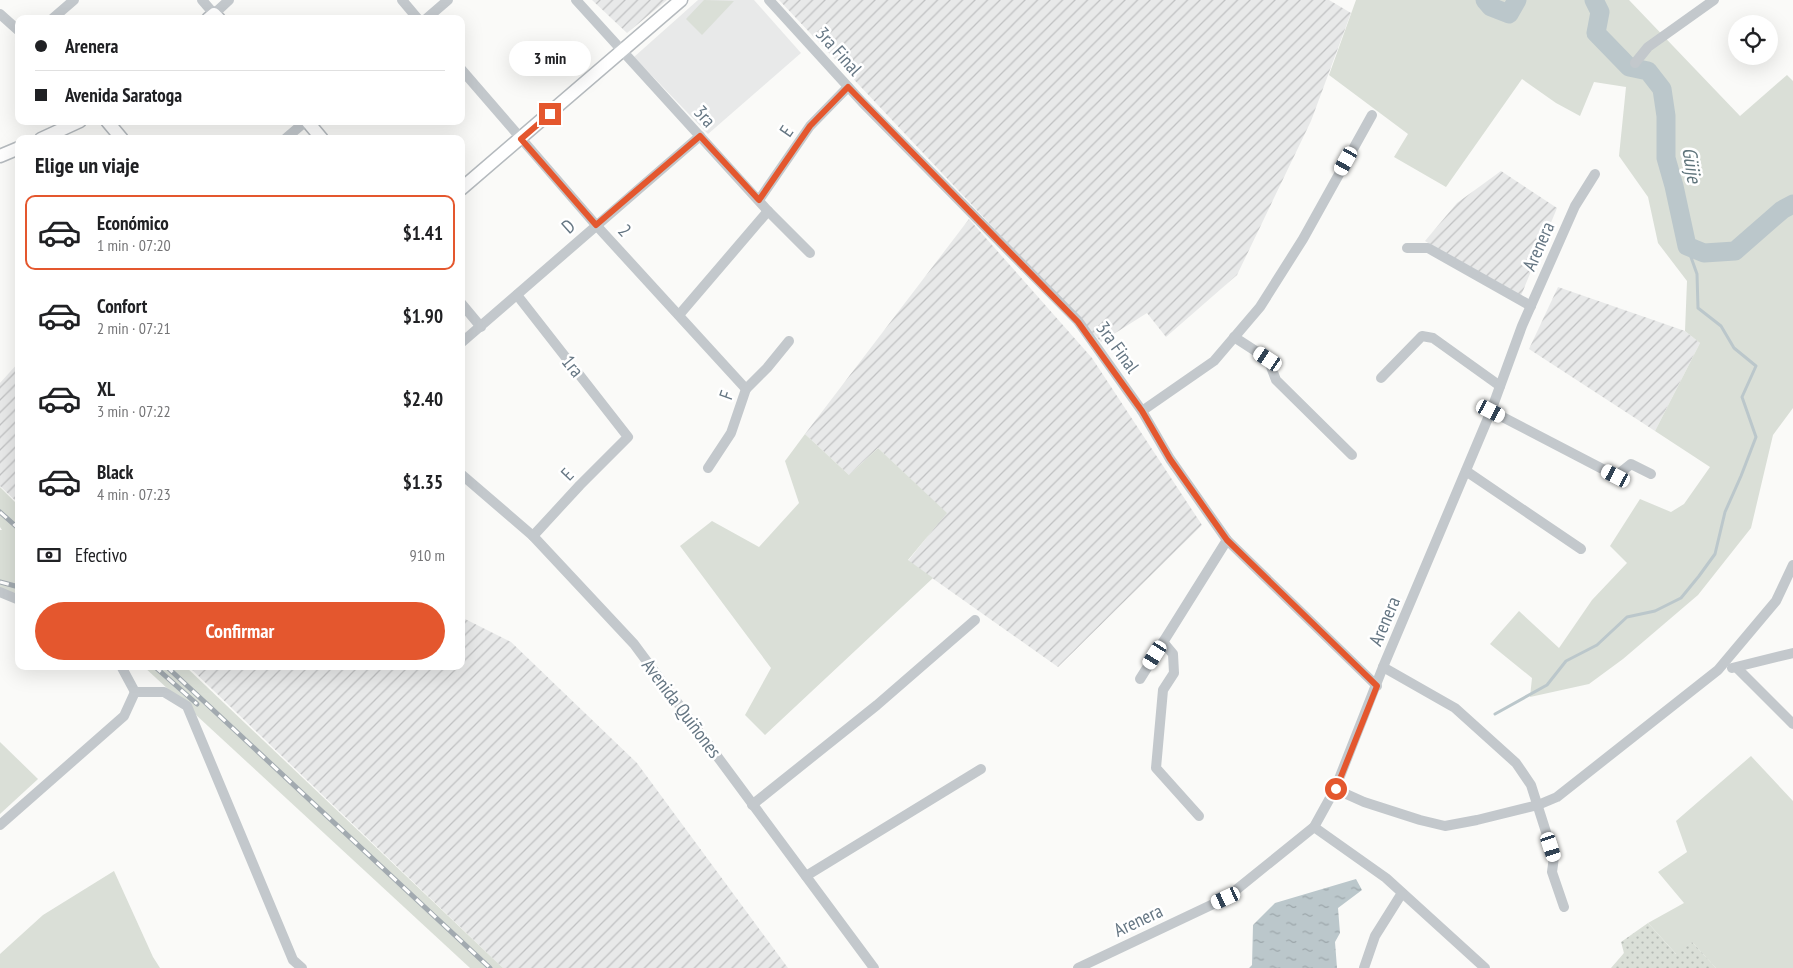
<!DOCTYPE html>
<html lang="es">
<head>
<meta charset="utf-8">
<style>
	body { margin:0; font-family:"PT Sans Narrow",sans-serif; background:#f2f2f2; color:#202124; height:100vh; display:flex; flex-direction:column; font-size:19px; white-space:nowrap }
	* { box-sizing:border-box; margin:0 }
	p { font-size:16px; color:#757577 }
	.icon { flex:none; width:28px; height:28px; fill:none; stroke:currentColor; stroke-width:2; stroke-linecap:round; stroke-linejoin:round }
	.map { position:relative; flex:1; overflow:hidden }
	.sheet { position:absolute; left:15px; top:135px; width:450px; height:535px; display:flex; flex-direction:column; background:#fff; border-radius:10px; box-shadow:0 5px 20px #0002 }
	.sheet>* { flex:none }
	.top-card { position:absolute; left:15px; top:15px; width:450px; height:110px; border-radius:10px; box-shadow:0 5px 20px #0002; display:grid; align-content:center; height:110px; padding:0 20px; background:#fff }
	.fabs { position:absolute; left:1728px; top:15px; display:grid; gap:10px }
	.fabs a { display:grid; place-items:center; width:50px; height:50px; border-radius:50%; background:#fff; box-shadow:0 5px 20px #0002; font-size:25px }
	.end { position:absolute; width:22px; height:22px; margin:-11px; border:6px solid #e4572e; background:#fff; box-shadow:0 0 0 2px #fff }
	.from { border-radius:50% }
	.bubble { position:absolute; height:35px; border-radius:18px; background:#fff; box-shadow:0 5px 20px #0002; font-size:16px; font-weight:800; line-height:35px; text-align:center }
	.car { position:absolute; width:15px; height:30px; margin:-15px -8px; border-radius:6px; box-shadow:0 0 4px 1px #0007; background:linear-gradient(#fff 24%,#345 0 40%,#fff 0 76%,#345 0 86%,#fff 0) }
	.top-card b { display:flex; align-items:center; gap:18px; height:48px; font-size:19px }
	.top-card b+b { border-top:1px solid #e0e0e0 }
	.top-card i { width:12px; height:12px; background:#202124 }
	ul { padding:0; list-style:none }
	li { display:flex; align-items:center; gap:15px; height:75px; margin:0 10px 8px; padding:0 10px; border:2px solid transparent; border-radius:10px }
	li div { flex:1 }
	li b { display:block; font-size:19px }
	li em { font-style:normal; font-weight:800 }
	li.current { border-color:#e4572e }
	li>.icon { width:45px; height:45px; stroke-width:1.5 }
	h2 { padding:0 20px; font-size:22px; line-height:60px }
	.pay { display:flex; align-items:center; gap:12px; height:55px; padding:0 20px; font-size:19px }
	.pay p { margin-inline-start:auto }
	.button { display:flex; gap:10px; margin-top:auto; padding:10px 20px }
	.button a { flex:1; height:58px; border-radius:30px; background:#e4572e; color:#fff; font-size:20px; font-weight:800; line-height:58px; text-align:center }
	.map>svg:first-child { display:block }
	.built { fill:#e8e9e9 }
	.industrial { fill:url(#industrial-furrows) }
	.grass { fill:#dadfd7 }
	.garden { fill:url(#garden-dots) }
	.water { fill:url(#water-ripples) }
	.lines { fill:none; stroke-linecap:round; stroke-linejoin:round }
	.stream { stroke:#bbc7cb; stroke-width:3 }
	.river { stroke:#bbc7cb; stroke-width:19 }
	.major-casing { stroke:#b5babe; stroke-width:15 }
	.minor { stroke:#c3c8cc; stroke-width:10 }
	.major { stroke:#fff; stroke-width:12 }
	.rail-casing { stroke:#a2aab0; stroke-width:5 }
	.rail { stroke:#fff; stroke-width:3; stroke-dasharray:9; stroke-linecap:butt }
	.route { stroke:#e4572e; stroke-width:6 }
	.labels { text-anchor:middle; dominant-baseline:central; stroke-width:5; stroke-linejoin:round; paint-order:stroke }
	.street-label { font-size:19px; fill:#657683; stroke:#fff }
	.water-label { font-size:20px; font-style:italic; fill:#60757c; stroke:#fff }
</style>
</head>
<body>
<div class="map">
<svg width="1793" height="968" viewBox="0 0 1793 968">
	<defs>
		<pattern id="industrial-furrows" width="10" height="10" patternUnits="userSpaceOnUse" patternTransform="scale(1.25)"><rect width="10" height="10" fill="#e8e9e9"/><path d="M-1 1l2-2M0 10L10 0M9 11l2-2" fill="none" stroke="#c0c1c2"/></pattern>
		<pattern id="garden-dots" width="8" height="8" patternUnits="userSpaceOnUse" patternTransform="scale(1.25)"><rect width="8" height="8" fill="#dadfd7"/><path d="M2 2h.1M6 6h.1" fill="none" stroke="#b4b9b4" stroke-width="1.8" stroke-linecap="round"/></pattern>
		<pattern id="water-ripples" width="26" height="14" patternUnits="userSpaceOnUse" patternTransform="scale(1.25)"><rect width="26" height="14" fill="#bbc7cb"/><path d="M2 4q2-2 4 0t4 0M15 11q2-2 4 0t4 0" fill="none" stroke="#9ca6aa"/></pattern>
	</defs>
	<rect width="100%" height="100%" fill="#fafaf8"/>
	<polygon class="built" points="698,0 754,0 801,53 708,134 634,57"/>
	<g class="industrial">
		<polygon points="592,0 667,0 627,33"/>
		<polygon points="779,0 1329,0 1351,13 1311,121 1237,275 1166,337 1147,313 1101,342"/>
		<polygon points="1501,171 1557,208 1520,298 1425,241 1457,203"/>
		<polygon points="969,219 1092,358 1202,525 1058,667 908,561 946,513 878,448 849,475 805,434"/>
		<polygon points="1558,287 1685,331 1700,343 1655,431 1529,349"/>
		<polygon points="19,362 19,504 0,486 0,383"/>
		<polygon points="461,617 511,642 637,763 788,968 503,968 188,666 461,666"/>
	</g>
	<g class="grass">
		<polygon points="704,0 734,1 702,35 686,19"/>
		<polygon points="1356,0 1629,0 1740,116 1787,75 1793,81 1793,408 1773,435 1751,528 1698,595 1623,659 1589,684 1530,697 1532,678 1490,644 1519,611 1559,648 1592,600 1627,563 1610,546 1640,499 1671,512 1684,504 1710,467 1655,431 1700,343 1685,331 1687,281 1658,243 1648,197 1619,156 1626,87 1594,82 1580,116 1556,103 1522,79 1446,187 1394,157 1408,134 1329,75"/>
		<polygon points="805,434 849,475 878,448 947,513 908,560 933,578 765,735 745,715 771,668 680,546 712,521 759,547 799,503 785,461"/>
		<polygon points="0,487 19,506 19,600 0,592 0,530 2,530 0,527"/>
		<polygon points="143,666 185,666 503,968 470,968"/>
		<polygon points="0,742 38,779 0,814"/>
		<polygon points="1751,756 1793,801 1793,968 1716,968 1692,942 1677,955 1648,923 1684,903 1658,872 1687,852 1676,821"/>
		<polygon points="114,871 153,957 160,968 0,968 0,954 43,915"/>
	</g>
	<polygon class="garden" points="1648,923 1676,954 1692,942 1716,968 1611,968 1624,953 1621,942"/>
	<polygon class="water" points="1356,879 1362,890 1338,908 1340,933 1335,942 1337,968 1249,968 1252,965 1253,925 1275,903"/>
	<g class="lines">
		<polyline class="stream" points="1495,714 1547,685 1566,661 1597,645 1627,617 1655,611 1681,598 1699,576 1715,554 1725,512 1741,476 1756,437 1742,397 1756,366 1734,348 1721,326 1698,308 1697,274 1687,246"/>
		<g class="river">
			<polyline points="1485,0 1491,7 1509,14 1517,0"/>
			<polyline points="1594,0 1600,12 1596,33 1629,67 1648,71 1662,89 1666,116 1666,158 1674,186 1687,246 1704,253 1735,251 1782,210 1793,204"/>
		</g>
		<defs>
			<g id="major">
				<polyline points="208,19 214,14 219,19"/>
				<polyline points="107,121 122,139"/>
				<polyline points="307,121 322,139"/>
				<polyline points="41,139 80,121"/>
				<polyline points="0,156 19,148"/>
				<polyline points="461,189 681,0"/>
			</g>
		</defs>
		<use href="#major" class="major-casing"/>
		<g class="minor">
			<polyline points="202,0 214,14 229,0"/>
			<polyline points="402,0 418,19"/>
			<polyline points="576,0 768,211 810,253"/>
			<polyline points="769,0 862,102 1078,321 1142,411 1170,459 1227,540 1377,686"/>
			<polyline points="0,14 19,31"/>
			<polyline points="52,19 74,0"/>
			<polyline points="426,19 448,0"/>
			<polyline points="1635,63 1648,47 1714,0"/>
			<polyline points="461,69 596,225 746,389"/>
			<polyline points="285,139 306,121"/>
			<polyline points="759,200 810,126 848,87"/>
			<polyline points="1407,248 1428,248 1531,306"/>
			<polyline points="517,295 628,437 580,485 533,536"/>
			<polyline points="461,303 481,327"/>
			<polyline points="679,315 768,211"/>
			<polyline points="1234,337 1268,359 1276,380 1352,455"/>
			<polyline points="461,343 700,136"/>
			<polyline points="1381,378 1422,336 1433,338 1500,386"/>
			<polyline points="1142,411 1214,361 1260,307 1303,239 1372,115"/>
			<polyline points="1491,411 1616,476 1631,464 1651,474"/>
			<polyline points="708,468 731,433 746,389 767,368 789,341"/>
			<polyline points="1466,471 1581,549"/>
			<polyline points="461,474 533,536 634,644 874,968"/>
			<polyline points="0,592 19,600"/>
			<polyline points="1163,642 1173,654 1174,673 1163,690 1156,768 1199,816"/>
			<polyline points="121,666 135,692"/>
			<polyline points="1383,667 1455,708 1516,763 1531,785 1554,857 1552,872 1564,907"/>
			<polyline points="1732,668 1793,653"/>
			<polyline points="1737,668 1793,724"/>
			<polyline points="1140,679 1227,540"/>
			<polyline points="1335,789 1364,802 1420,820 1445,826 1477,820 1538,805 1557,797 1718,670 1776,601 1793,565"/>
			<polyline points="752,805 877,705 975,620"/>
			<polyline points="0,825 124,716 135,692 164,692 187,706 293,960 302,968"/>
			<polyline points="1314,827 1386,878 1485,968"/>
			<polyline points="806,876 981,769"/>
			<polyline points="1078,968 1226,898 1314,827 1335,789 1383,667 1491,411 1522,326 1575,206 1595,174"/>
			<polyline points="1364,968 1375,936 1402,893"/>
		</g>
		<use href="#major" class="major"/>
		<defs>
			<g id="rail">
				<polyline points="0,512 19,529"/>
				<polyline points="0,582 19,587"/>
				<polyline points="154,666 197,704"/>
				<polyline points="166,666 490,968"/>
			</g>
		</defs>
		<use href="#rail" class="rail-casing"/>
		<use href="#rail" class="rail"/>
	</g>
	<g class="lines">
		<polyline class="route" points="550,114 521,139 596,225 700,136 759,200 810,126 848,87 1078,322 1142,411 1170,459 1227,540 1377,686 1336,789"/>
	</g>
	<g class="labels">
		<g class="street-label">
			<text transform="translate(839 51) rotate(48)">3ra Final</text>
			<text transform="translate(705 116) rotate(48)">3ra</text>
			<text transform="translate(786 131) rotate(-55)">E</text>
			<text transform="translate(568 226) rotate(-42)">D</text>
			<text transform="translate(625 230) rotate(47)">2</text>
			<text transform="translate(1538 246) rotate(-66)">Arenera</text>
			<text transform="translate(1118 347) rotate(54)">3ra Final</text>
			<text transform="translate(573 366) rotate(51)">1ra</text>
			<text transform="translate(726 395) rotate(-70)">F</text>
			<text transform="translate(567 474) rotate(-46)">E</text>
			<text transform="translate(1384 621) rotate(-67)">Arenera</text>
			<text transform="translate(682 708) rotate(53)">Avenida Quiñones</text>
			<text transform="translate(1138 920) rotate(-25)">Arenera</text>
		</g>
		<g class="water-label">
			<text transform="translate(1692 165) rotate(81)">Güije</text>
		</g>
	</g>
</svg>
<div class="fabs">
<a><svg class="icon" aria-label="locate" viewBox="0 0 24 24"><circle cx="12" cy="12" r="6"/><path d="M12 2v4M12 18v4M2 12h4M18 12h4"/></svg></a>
</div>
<i class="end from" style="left:1336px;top:789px"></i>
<i class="end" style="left:550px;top:114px"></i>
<div class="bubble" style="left:509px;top:41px;width:82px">3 min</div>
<i class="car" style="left:1346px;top:161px;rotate:209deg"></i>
<i class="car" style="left:1268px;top:359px;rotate:304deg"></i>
<i class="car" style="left:1491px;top:411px;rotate:117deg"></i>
<i class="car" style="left:1616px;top:476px;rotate:297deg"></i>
<i class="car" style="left:1155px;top:655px;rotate:212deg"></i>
<i class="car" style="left:1551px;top:847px;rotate:162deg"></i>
<i class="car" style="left:1226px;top:898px;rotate:245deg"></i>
<div class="top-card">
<b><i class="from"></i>Arenera</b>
<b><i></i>Avenida Saratoga</b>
</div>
<section class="sheet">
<h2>Elige un viaje</h2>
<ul>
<li class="current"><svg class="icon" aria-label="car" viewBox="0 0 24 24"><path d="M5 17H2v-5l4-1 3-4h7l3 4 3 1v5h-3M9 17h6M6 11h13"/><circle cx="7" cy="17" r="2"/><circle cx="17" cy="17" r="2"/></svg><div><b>Económico</b><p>1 min · 07:20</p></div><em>$1.41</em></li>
<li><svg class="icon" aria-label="car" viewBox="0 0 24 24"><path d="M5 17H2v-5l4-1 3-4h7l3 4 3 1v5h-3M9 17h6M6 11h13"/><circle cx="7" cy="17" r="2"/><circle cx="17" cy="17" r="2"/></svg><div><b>Confort</b><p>2 min · 07:21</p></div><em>$1.90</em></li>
<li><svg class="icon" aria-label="car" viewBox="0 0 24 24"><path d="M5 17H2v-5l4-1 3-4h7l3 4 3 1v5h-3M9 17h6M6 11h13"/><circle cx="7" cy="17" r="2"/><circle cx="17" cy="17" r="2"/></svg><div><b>XL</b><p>3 min · 07:22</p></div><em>$2.40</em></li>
<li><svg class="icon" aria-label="car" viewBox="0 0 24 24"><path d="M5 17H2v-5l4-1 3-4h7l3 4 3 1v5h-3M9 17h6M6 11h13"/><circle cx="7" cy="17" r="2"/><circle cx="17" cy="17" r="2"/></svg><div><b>Black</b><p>4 min · 07:23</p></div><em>$1.35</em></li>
</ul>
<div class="pay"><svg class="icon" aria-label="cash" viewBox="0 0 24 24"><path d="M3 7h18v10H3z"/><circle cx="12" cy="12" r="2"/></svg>Efectivo<p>910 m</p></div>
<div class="button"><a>Confirmar</a></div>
</section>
</div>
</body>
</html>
